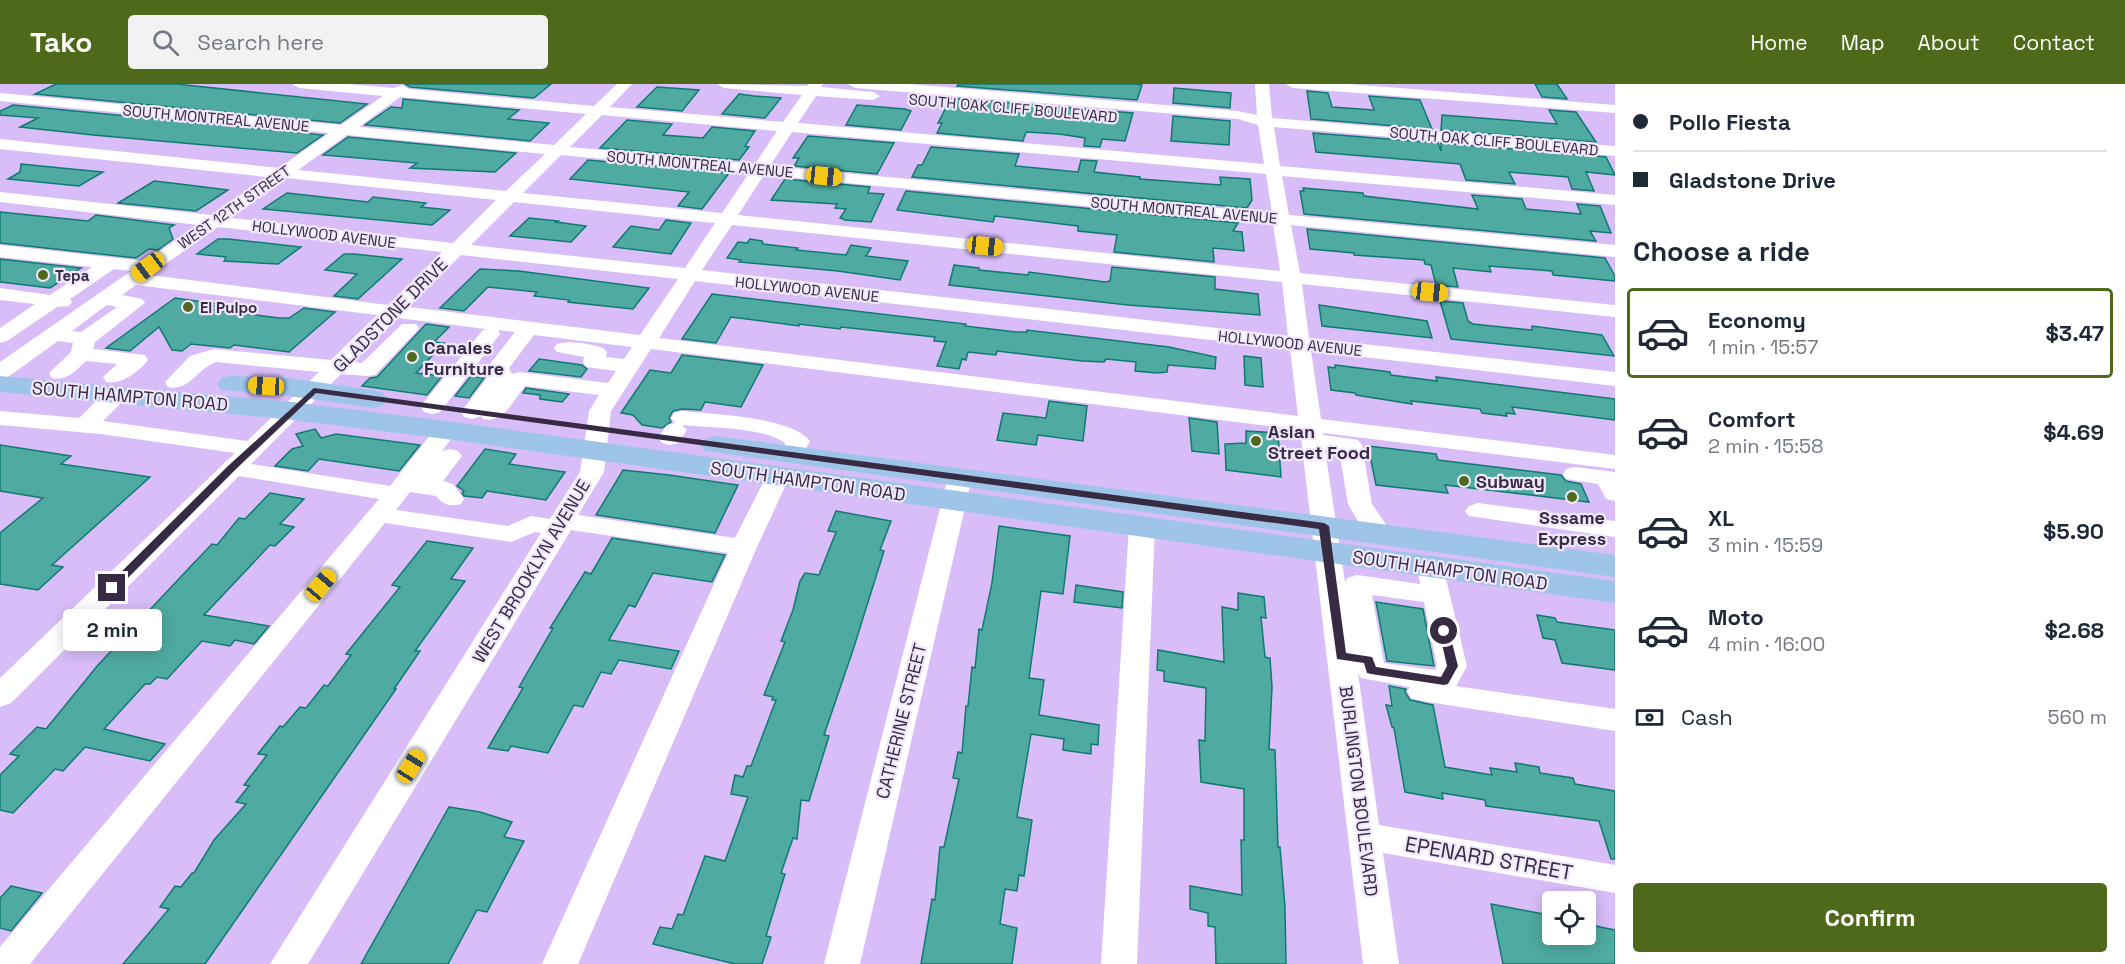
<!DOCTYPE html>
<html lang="en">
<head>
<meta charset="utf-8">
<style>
	body { margin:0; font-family:"Space Grotesk",sans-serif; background:#f2f2f3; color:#1f2937; height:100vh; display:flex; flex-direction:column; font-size:22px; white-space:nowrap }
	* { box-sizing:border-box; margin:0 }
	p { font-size:20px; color:#747a83 }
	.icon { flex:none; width:33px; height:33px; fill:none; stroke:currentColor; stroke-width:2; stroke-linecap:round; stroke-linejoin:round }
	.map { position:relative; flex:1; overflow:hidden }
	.drawer { display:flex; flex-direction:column; background:#fff; width:510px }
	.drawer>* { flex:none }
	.top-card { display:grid; align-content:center; height:132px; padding:0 18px; background:#fff }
	.controls { position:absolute; left:1542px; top:807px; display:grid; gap:12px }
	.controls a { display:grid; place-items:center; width:54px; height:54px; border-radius:6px; background:#fff; box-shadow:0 3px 15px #0003; font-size:30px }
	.end { position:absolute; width:27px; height:27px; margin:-14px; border:8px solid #372b43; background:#fff; box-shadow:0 0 0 3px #fff }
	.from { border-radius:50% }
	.bubble { position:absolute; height:42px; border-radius:6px; background:#fff; box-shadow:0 3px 15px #0003; font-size:20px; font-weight:600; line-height:42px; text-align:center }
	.car { position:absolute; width:18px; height:36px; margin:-18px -9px; border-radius:8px; box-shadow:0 0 4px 2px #0007; background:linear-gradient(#f5c518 24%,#345 0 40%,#f5c518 0 76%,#345 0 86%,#f5c518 0) }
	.top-card b { display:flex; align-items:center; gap:21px; height:57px; font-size:22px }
	.top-card b+b { border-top:2px solid #e0e1e3 }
	.top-card i { width:15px; height:15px; background:#1f2937 }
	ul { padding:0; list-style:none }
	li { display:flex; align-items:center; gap:18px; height:90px; margin:0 12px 9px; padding:0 6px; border:3px solid transparent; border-radius:6px }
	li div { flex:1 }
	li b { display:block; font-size:22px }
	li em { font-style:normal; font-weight:600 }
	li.current { border-color:#4f691a }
	li>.icon { width:54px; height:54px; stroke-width:1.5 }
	h2 { padding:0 18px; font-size:27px; line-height:72px }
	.pay { display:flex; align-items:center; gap:15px; height:66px; padding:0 18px; font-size:22px }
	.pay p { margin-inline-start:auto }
	.primary-button { display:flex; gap:12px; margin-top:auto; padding:12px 18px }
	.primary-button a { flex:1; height:69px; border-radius:6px; background:#4f691a; color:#fff; font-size:24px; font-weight:600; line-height:69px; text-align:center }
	header { display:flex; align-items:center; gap:36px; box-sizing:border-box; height:84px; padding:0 30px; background:#4f691a; color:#fff }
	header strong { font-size:28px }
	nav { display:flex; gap:33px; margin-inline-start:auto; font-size:21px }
	.search { width:420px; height:54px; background:#f2f2f3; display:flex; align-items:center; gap:15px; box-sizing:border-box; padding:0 21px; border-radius:6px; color:#747a83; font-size:22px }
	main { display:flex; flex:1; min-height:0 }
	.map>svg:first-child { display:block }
	.building { fill:#4faaa1; stroke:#107a72; stroke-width:1.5 }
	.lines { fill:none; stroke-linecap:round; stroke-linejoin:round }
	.minor { fill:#fff; fill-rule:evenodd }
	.major { fill:#9ec5e8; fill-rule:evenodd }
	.route { fill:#372b43 }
	.poi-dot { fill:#4f691a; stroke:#f0e8fa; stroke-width:2 }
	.labels { text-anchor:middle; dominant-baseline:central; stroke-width:4.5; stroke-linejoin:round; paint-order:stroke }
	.far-street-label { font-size:15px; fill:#372b43; stroke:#f0e8fa }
	.far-poi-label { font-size:15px; font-weight:bold; fill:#372b43; stroke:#f0e8fa; text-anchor:start }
	.street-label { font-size:18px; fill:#372b43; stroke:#f0e8fa }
	.poi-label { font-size:18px; font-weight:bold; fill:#372b43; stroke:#f0e8fa; text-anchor:start }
	.near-street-label { font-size:21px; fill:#372b43; stroke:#f0e8fa }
</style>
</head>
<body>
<header>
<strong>Tako</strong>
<div class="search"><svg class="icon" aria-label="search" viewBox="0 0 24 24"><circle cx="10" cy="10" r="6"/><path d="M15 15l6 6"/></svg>Search here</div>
<nav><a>Home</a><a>Map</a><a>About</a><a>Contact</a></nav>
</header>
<main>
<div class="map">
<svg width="1615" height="880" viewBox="0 0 1615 880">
	<rect width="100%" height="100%" fill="#d9bdf9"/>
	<g class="building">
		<polygon points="56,0 176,0 367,20 340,39 35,10"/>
		<polygon points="405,0 551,0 534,14 410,3"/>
		<polygon points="958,0 1136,0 1142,1 1137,16 957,2"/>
		<polygon points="1535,0 1557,0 1567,15 1542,13"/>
		<polygon points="657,3 699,6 682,27 637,23"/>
		<polygon points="1174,4 1231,9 1230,24 1173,19"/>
		<polygon points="1307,7 1328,9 1332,23 1374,26 1369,12 1420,16 1432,45 1311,35"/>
		<polygon points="739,10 754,12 781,14 765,34 722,30"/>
		<polygon points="951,14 1133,29 1125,57 1102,55 1100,63 1084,62 1085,54 1059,50 1026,48 1023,57 937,49 942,39 938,39"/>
		<polygon points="403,15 519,26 508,35 549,39 530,57 365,41 391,23 402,24"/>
		<polygon points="13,21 323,51 297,69 93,51 20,43 38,34 0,31 0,27"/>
		<polygon points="857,21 905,25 911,27 901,46 846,41"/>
		<polygon points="1549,26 1576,28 1596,58 1441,46 1442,31 1557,40"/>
		<polygon points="1173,32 1230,37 1229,61 1171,57"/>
		<polygon points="627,36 672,40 663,51 703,54 712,43 755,47 745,62 749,63 739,76 600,64"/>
		<polygon points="1313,49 1438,59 1441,67 1441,59 1606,73 1615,91 1586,88 1594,107 1572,105 1568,93 1509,88 1515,100 1466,96 1460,80 1316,68"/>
		<polygon points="808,52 894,59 877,90 794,82 799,74 793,74"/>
		<polygon points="348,53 516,69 495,88 410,84 417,79 323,71"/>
		<polygon points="931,63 1019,70 1015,82 1078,88 1081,76 1097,77 1094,88 1140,93 1140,95 1221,101 1220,93 1250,95 1252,116 1247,124 912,93 918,81 922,81"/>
		<polygon points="588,76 729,89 702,125 678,122 689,108 570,95"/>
		<polygon points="21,80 61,84 103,88 79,102 8,95 20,88"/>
		<polygon points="785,95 870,103 868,109 884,110 871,138 845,136 840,134 846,125 835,124 837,120 771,116"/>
		<polygon points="154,97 188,101 228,106 196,127 118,119"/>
		<polygon points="1303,104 1363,109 1364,112 1478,125 1472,111 1522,115 1526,125 1581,130 1577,120 1600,122 1611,149 1590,147 1596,157 1304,130 1300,107 1304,107"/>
		<polygon points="906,107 1238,139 1233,147 1242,148 1244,167 1213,164 1214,178 1114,168 1117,151 1078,147 1078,142 995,132 993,138 897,126"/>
		<polygon points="287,109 368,118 373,113 426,119 421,123 450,126 432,141 263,125"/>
		<polygon points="0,128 88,137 96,131 174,141 169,144 173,155 158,166 149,165 136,174 0,159"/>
		<polygon points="529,134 558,137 556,138 586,142 571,158 510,152"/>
		<polygon points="666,136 691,139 671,170 613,163 631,142 659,146"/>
		<polygon points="1307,145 1605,174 1615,192 1615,197 1553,191 1552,187 1489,182 1491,188 1453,184 1458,203 1436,201 1431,181 1425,180 1424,176 1354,171 1354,169 1310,165"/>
		<polygon points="218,155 228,155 301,163 278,180 224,177 226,173 197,170"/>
		<polygon points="750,155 762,157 763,160 798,164 796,166 846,171 851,161 871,164 866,172 908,177 900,196 838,187 739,178 741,176 727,174 738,158 747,159"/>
		<polygon points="344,170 354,170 402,175 358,215 334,212 357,190 325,186"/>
		<polygon points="0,175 81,184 50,204 0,198"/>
		<polygon points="954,181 979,184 979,186 1028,191 1029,188 1105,198 1110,197 1112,183 1215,193 1215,205 1258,210 1260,231 1128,221 949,201"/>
		<polygon points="480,185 519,187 649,204 633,225 568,218 569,216 534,212 537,208 488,203 464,227 440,224"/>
		<polygon points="712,210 966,240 965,242 1016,248 1027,248 1027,246 1169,263 1216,273 1215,285 1168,281 1167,288 1157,289 1135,287 1136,278 1106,275 1104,278 1082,277 997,267 996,271 968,268 966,276 962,275 959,285 937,282 946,258 934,257 935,253 841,243 840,245 799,240 799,242 731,233 716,259 682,255"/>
		<polygon points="175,214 218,220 211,225 279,234 289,234 304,224 335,228 289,268 234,261 230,264 191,260 182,267 172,266 159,243 130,267 106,264"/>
		<polygon points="1440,217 1463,219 1468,237 1473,240 1532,246 1532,242 1602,251 1614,272 1451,255"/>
		<polygon points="1319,221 1427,237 1432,254 1322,242"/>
		<polygon points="426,240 449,243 434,258 444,259 416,289 442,292 427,311 362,302 370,294 377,293"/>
		<polygon points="682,271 763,281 741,323 705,318 701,326 682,325 673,327 669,334 671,338 662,344 642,341 633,331 621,329 650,286 671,289"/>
		<polygon points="1244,272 1261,274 1263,303 1245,301"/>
		<polygon points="539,275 582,281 587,285 581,293 529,287"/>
		<polygon points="1335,281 1390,288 1391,291 1437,297 1436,293 1615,315 1615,336 1512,323 1515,330 1506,329 1507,332 1482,329 1480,325 1411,317 1412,320 1356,311 1355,309 1331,306 1328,283 1335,284"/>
		<polygon points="471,292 484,294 469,314 455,312"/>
		<polygon points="526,304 569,310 562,318 540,315 540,311 523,309"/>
		<polygon points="1049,317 1087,322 1083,357 1038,351 1036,361 997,356 1003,329 1046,334"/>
		<polygon points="1189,334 1217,338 1219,370 1192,367"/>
		<polygon points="315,345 321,354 336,350 420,361 399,387 319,375 308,387 275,382 292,365 303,362 296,350"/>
		<polygon points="1246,347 1278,349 1281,393 1226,386 1225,360 1246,359"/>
		<polygon points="0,361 71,372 61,380 150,393 52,481 63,483 38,506 0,500 0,449 43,414 0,407"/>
		<polygon points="1368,362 1436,370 1438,376 1561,391 1566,397 1581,400 1589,418 1445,401 1448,409 1376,401"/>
		<polygon points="485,365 516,370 509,380 565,388 546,416 487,407 482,414 464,412 462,409 464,407 457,402"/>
		<polygon points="623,386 669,391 738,401 715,449 596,431"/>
		<polygon points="270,409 304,415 280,440 294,443 275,462 270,461 204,531 269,542 254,560 235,556 230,562 202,557 167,595 157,593 150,600 145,600 104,645 165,660 150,677 85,663 63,687 55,685 13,729 0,726 0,691 19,672 10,670 37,643 46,645 98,581 191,482 212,460 217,461 239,434 245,435"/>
		<polygon points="836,427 891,437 880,466 884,467 853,566 824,651 829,652 809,717 801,716 797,755 793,754 781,789 785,790 766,852 771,853 762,880 735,880 653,860 660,843 672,845 678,830 683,831 705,772 725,777 748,713 731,710 735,691 743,693 747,682 751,682 776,616 772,616 773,613 764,611 785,558 781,557 793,526 800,497 805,489 819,491 836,448 828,447"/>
		<polygon points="999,442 1070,452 1063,510 1041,507 1029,594 1044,596 1039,631 1099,641 1098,661 1091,660 1091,670 1063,666 1064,655 1031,650 1017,733 1032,736 1024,792 1019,791 1017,807 1005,805 1000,840 1017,844 1012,880 921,880 932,815 935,816 940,763 944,763 959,695 953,694 958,668 962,669 966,622 968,622 972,583 975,584 979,545 982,546 992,499"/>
		<polygon points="612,454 725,471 712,498 653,489 635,523 629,521 609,556 679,567 671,585 619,576 611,590 601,588 583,623 574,621 548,669 511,662 508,667 488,664 523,604 519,603 553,544 550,544 585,488 591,490"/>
		<polygon points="427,457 473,464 451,495 465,497 415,567 420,567 394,605 396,605 205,880 123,880 169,825 160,823 175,802 181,803 192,789 194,789 214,756 246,720 236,718 249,702 244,701 267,671 258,670 280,642 283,643 300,623 306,624 324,601 328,602 351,571 346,570 400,503 392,501"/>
		<polygon points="1076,501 1123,508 1122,524 1074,518"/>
		<polygon points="1238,509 1264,513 1266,534 1261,533 1265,573 1270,574 1272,603 1269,665 1275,666 1278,763 1280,763 1285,823 1286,880 1216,880 1215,843 1208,842 1208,829 1190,825 1190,802 1242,811 1241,756 1244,756 1244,705 1201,698 1199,656 1205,657 1206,604 1164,597 1164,587 1157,586 1158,566 1224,578 1222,523 1238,526"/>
		<polygon points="1376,518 1423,525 1434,582 1387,577"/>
		<polygon points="1537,531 1555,534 1557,538 1615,546 1615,586 1562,579 1555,556 1543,554"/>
		<polygon points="1389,602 1406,605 1405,608 1410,616 1433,621 1445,683 1492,691 1490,684 1517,688 1515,679 1539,683 1540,689 1573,694 1575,700 1615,707 1615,775 1611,775 1599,737 1486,722 1485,716 1442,709 1443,715 1405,708 1394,644 1392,643 1386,621 1392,622"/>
		<polygon points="449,723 480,728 512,738 504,753 524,757 487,828 477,826 448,880 361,880"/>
		<polygon points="11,802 42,809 11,847 0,844 0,814"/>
		<polygon points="1491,820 1543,830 1548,850 1586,850 1586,840 1615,846 1615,880 1503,880"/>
	</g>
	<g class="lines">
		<g class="minor">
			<path d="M 292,0 L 347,0 L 394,4 L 402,1 L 409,5 L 594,22 L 617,0 L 632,0 L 610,23 L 783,38 L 802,11 L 724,4 L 717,0 L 807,2 L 809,0 L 823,0 L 821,3 L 873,8 L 880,12 L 873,16 L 816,12 L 798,39 L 1264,80 L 1258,41 L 1238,35 L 855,4 L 848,0 L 908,0 L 1238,27 L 1257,31 L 1255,0 L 1269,0 L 1272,34 L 1615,62 L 1615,72 L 1274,43 L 1280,82 L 1615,111 L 1615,121 L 1282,92 L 1289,131 L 1615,161 L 1615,173 L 1291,141 L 1300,189 L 1615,221 L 1615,233 L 1302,200 L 1309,254 L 1615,288 L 1615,302 L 1311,267 L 1321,335 L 1615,371 L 1615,385 L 1323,349 L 1323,351 L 1358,356 L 1362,361 L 1372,420 L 1385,439 L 1386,449 L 1382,455 L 1373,457 L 1364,455 L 1360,449 L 1359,439 L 1348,420 L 1339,367 L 1325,366 L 1345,498 L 1347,494 L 1357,491 L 1420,500 L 1417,483 L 1421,477 L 1430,475 L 1439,477 L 1443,483 L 1467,582 L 1456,602 L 1615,625 L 1615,647 L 1422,617 L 1411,614 L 1407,607 L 1410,603 L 1361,594 L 1358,589 L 1379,741 L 1615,781 L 1615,809 L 1383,769 L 1399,880 L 1363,880 L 1300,346 L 651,265 L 611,327 L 604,388 L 578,431 L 735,454 L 769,387 L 778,385 L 787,387 L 790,392 L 757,463 L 578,880 L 542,880 L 728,469 L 571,446 L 308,880 L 270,880 L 541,449 L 535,448 L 511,458 L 385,439 L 30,880 L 0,880 L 0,863 L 379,415 L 239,392 L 11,619 L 0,623 L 0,594 L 235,369 L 100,350 L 0,341 L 0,327 L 79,334 C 92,322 106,303 125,307 L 128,312 L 103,337 L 247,357 L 319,288 L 216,278 C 198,284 189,308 168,303 L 165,298 L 190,272 L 214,265 L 331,276 L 377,231 L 136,201 L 122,211 L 142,215 L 145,219 L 95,258 L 93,265 L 145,271 L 148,276 C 139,288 121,301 106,298 L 103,293 L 117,280 L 86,277 C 75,287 68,297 52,294 L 49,289 L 71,268 L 73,259 L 58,257 L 8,293 L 0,294 L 0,278 L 131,187 L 114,185 L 70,215 L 72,218 L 69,222 L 57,223 L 7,257 L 0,259 L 0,244 L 35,220 L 0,216 L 0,204 L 50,211 L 92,183 L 0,173 L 0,161 L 145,177 L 198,141 L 0,118 L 0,108 L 211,131 L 267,93 L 0,65 L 0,55 L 279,84 L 329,49 L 0,17 L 0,9 L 341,41 L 383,12 L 299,4 ZM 400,13 L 586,30 L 554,61 L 359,43 ZM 602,31 L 777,47 L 755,80 L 570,63 ZM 792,48 L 1266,90 L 1272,129 L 770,82 ZM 347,51 L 545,70 L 506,107 L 298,86 ZM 561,71 L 749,89 L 722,129 L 523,109 ZM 764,91 L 1273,140 L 1280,187 L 738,131 ZM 286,94 L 496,116 L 453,159 L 231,134 ZM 514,118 L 715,139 L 685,184 L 471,161 ZM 732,141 L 1282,198 L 1288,252 L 702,186 ZM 218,143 L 442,168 L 388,221 L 150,191 ZM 461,171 L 678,195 L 640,251 L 409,223 ZM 695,197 L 1290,265 L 1298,332 L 659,254 ZM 107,221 L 117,223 L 81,248 L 72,247 ZM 398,234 L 486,245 L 483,246 L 424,318 L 421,323 L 424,328 L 432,330 L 440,328 L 497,254 L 500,250 L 498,246 L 515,248 L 486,285 L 490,290 L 461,328 L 464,333 L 472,335 L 481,332 L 483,335 C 503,340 513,317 525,302 L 599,311 L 589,327 L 580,388 L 550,435 L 531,432 L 508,442 L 396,426 L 410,408 L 436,412 C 444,421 449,423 461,420 L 464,415 L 453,400 L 443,397 L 462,372 L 458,367 L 450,365 L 442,367 L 458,346 L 454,341 L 446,339 L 438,341 L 390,402 L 251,380 L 341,290 L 367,292 L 375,291 L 416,248 L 419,244 L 416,240 L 402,240 L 362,279 L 353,278 ZM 534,251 L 632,263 L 624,275 L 606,273 L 607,268 L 603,264 C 589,260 571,256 557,260 L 554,264 L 557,268 L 584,273 L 583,278 L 586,283 L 616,287 L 608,299 L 519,288 L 512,290 L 509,284 ZM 1372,511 L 1424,518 L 1437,582 L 1435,586 L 1384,579 Z"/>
			<polygon points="1286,0 1348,0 1615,21 1615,29 1293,4"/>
			<path d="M 682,327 C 711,330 793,333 810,357 L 800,376 L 792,378 L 784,376 L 780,371 L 785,359 C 762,343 711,344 682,341 L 687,346 L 678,359 L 670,361 L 662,359 L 658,354 L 667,341 L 675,339 L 671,334 L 674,329 Z"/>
			<polygon points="1575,383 1615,388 1615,417 1606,415 1598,400 1566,395 1563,390 1566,385"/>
			<polygon points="960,386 969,388 972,393 860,880 824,880 948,393 951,388"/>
			<polygon points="1478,419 1615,437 1615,453 1469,432 1465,427 1469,422"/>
			<polygon points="1142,435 1151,438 1155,443 1137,880 1101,880 1129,443 1133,438"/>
		</g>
		<g class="major">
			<polygon points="0,292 292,318 446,337 1615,497 1615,519 446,355 292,336 0,308"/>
			<polygon points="231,292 289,294 373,306 383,309 387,315 383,321 373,324 289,312 221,306 217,300 221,294"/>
			<polygon points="716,352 1615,471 1615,493 705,367 701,361 705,355"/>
		</g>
	</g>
	<polygon class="route" points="314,304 1324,439 1329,442 1346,569 1372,573 1376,583 1441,593 1447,582 1439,547 1444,543 1449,547 1458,582 1448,600 1444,601 1371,590 1367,589 1364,579 1337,575 1319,445 316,309 235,386 116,506 108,506 108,501 228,382"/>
	<g class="poi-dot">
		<circle cx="43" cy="191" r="6"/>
		<circle cx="188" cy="223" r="6"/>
		<circle cx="412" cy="273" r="6"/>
		<circle cx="1256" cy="357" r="6"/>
		<circle cx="1464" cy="397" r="6"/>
		<circle cx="1572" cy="413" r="6"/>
	</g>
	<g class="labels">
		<g class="far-street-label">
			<text transform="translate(1013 24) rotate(5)">SOUTH OAK CLIFF BOULEVARD</text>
			<text transform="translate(216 34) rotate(5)">SOUTH MONTREAL AVENUE</text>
			<text transform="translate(1494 57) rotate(5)">SOUTH OAK CLIFF BOULEVARD</text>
			<text transform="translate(700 80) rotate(5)">SOUTH MONTREAL AVENUE</text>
			<text transform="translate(234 123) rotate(-35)">WEST 12TH STREET</text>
			<text transform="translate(1184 126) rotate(5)">SOUTH MONTREAL AVENUE</text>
			<text transform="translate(324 150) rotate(7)">HOLLYWOOD AVENUE</text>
			<text transform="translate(807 205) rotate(6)">HOLLYWOOD AVENUE</text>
			<text transform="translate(1290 259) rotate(6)">HOLLYWOOD AVENUE</text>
		</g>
		<g class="far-poi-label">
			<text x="55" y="191">Tepa</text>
			<text x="200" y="223">El Pulpo</text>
		</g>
		<g class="street-label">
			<text transform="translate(390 231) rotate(-45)">GLADSTONE DRIVE</text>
			<text transform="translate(130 312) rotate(5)">SOUTH HAMPTON ROAD</text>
			<text transform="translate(808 397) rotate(8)">SOUTH HAMPTON ROAD</text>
			<text transform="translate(1450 486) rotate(8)">SOUTH HAMPTON ROAD</text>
			<text transform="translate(531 487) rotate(-59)">WEST BROOKLYN AVENUE</text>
			<text transform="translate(901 637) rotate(-76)">CATHERINE STREET</text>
			<text transform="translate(1359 707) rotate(83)">BURLINGTON BOULEVARD</text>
		</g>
		<g class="poi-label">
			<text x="424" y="263">Canales<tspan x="424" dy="21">Furniture</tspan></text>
			<text x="1268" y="347">Asian<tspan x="1268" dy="21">Street Food</tspan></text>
			<text x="1476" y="397">Subway</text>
			<text x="1572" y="433" text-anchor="middle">Sssame<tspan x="1572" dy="21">Express</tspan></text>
		</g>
		<g class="near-street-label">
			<text transform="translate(1489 774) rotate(10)">EPENARD STREET</text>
		</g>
	</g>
</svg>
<div class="controls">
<a><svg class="icon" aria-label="locate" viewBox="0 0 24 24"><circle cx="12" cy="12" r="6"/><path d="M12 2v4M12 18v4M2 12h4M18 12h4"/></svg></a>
</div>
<i class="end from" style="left:1444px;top:547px"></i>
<i class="end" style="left:112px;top:504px"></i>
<div class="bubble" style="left:63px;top:525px;width:99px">2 min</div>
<i class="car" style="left:824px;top:92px;rotate:96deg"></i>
<i class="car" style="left:985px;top:162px;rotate:96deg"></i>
<i class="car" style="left:148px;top:183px;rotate:233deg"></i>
<i class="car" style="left:1430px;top:208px;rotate:96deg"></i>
<i class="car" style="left:266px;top:302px;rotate:273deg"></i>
<i class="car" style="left:321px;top:501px;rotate:40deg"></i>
<i class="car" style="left:411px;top:682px;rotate:32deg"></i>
</div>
<section class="drawer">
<div class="top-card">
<b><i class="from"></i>Pollo Fiesta</b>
<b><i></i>Gladstone Drive</b>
</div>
<h2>Choose a ride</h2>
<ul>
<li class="current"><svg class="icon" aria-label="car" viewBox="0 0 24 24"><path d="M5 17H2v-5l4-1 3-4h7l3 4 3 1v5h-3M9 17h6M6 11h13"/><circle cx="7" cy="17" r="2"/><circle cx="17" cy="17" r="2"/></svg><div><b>Economy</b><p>1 min · 15:57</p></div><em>$3.47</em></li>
<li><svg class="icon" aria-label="car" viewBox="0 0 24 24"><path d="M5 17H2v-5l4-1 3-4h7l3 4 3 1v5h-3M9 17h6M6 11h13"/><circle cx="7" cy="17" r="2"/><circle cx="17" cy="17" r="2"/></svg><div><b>Comfort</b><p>2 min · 15:58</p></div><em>$4.69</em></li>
<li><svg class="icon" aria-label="car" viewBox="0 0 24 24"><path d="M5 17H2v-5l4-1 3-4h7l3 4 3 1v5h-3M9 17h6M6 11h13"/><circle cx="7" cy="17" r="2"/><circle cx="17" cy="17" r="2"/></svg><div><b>XL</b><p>3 min · 15:59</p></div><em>$5.90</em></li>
<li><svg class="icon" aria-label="car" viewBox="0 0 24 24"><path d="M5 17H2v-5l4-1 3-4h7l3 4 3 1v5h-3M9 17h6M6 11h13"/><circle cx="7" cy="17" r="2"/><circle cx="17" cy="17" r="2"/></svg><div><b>Moto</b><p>4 min · 16:00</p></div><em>$2.68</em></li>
</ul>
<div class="pay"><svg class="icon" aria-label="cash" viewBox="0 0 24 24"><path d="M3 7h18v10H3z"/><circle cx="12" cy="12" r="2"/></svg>Cash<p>560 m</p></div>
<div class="primary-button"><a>Confirm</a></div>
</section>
</main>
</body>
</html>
